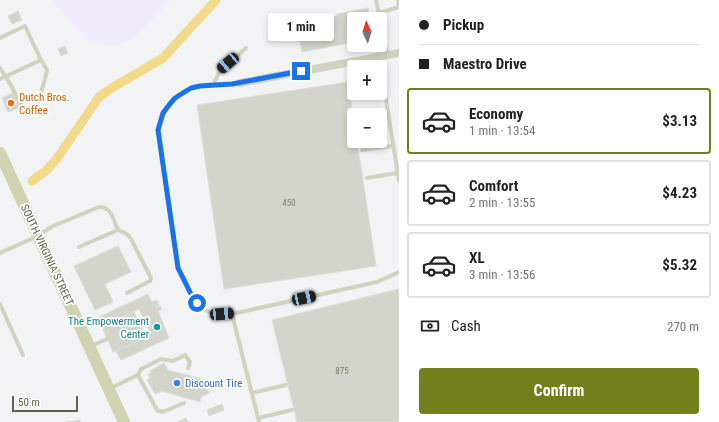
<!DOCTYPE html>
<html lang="en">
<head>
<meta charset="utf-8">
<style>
	body { margin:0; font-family:"Roboto Condensed",sans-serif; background:#f2f2f2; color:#222; height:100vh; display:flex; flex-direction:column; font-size:15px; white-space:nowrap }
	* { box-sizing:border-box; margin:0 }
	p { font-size:13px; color:#767676 }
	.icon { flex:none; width:22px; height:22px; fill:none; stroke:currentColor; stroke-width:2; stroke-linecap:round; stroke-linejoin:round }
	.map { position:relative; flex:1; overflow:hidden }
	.sheet { display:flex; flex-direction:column; background:#fff; width:320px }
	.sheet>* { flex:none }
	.guide { display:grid; align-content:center; height:88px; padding:0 20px; background:#fff }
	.needle { width:26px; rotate:356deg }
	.controls { position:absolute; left:347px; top:12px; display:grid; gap:8px }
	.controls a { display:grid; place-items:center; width:40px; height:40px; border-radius:4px; background:#fff; box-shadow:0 2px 6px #0003; font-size:20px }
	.scale { position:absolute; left:12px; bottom:10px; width:66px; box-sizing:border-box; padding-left:4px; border:2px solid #606148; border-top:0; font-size:11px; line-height:14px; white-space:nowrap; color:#606148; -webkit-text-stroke:3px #fff; paint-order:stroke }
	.end { position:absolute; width:18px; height:18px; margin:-9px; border:5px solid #1a73e8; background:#fff; box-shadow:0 0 0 2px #fff }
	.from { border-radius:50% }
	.bubble { position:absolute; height:28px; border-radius:4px; background:#fff; box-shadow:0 2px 6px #0003; font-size:13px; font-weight:700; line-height:28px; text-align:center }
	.car { position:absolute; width:12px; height:24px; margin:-12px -6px; border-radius:5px; box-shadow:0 0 3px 1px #0007; background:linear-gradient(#222 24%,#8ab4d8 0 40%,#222 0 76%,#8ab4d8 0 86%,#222 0) }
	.guide b { display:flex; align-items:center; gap:14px; height:38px; font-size:15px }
	.guide b+b { border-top:1px solid #e0e0e0 }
	.guide i { width:10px; height:10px; background:#222 }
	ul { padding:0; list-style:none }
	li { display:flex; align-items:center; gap:12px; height:66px; margin:0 8px 6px; padding:0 12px; border:2px solid #e0e0e0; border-radius:4px }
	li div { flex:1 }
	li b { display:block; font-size:15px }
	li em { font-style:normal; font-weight:700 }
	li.active { border-color:#737f1a }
	li>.icon { width:36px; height:36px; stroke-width:1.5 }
	.pay { display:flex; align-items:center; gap:10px; height:44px; padding:0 20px; font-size:15px }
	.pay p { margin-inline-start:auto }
	.primary-button { display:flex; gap:8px; margin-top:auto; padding:8px 20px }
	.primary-button a { flex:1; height:46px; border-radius:4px; background:#737f1a; color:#fff; font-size:16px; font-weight:700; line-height:46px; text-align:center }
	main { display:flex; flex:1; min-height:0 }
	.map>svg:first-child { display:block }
	.commercial { fill:#f2edfe }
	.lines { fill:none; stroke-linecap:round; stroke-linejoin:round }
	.canal { stroke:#f2da8b; stroke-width:9 }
	.building { fill:#d3d5cc; stroke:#dcded6 }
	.service { stroke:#d1d2c0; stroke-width:4 }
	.minor { stroke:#d1d2c0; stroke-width:8 }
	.primary { stroke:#d0d2b1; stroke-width:12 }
	.route { stroke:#1a73e8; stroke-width:5 }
	.food-dot { fill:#e8710a; stroke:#fff; stroke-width:1.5 }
	.culture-dot { fill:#0f9aa8; stroke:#fff; stroke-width:1.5 }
	.shop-dot { fill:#3f7fe0; stroke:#fff; stroke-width:1.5 }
	.labels { text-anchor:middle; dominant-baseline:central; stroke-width:3.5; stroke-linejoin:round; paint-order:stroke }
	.number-label { font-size:9px; fill:#7d7e69 }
	.food-label { font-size:11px; fill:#c56008; stroke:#fff; text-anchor:start }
	.street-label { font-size:11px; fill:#606148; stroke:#fff }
	.culture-label { font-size:11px; fill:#0d838f; stroke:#fff; text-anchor:end }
	.shop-label { font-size:11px; fill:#366cbe; stroke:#fff; text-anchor:start }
</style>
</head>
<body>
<main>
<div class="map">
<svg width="399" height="422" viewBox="0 0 399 422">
	<rect width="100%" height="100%" fill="#f2f3f5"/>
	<polygon class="commercial" points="50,0 171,0 133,39 118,45 105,45 90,42"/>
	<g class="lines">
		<polyline class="canal" points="32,181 47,170 58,157 99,97 110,89 163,58 216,0"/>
	</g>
	<g class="building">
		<polygon points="368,8 370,19 354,19 354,42 302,52 296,22 327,15 328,18 337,16 337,14"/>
		<polygon points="18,11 22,20 12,24 8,16"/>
		<polygon points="65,46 68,53 61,56 58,49"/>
		<polygon points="348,82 354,123 354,141 357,141 376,266 224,289 197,105"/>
		<polygon points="13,93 19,108 8,112 2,98"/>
		<polygon points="118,246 131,272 105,284 113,302 95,310 74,266"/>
		<polygon points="399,289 399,422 297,422 272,320"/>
		<polygon points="148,294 152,302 157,300 159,305 156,307 156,308 160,306 162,309 158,311 169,338 121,360 116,351 151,334 139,309 103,326 99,317"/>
		<polygon points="134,312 146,337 113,352 102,327"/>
		<polygon points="164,363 168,370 206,380 205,385 209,393 201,397 200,402 162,391 155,394 147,380 150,378 148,375 151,373 150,371"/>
		<polygon points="222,404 224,410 209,416 207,410"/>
		<polygon points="186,418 188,422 177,422 184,419"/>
		<polygon points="80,420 81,422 67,422"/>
	</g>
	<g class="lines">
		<g class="service">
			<polyline points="376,0 380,19"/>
			<polyline points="398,0 399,7"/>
			<polyline points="379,13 399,7"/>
			<polyline points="380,20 387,55"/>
			<polyline points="0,38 25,26 41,60 0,79"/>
			<polyline points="378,57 380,67"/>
			<polyline points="0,68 9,82 22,106 27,108 33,108 37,105 39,100 46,75 47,70 41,60"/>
			<polyline points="380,69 385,93 399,181"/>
			<path d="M 240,83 C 226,85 212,83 199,86 C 177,90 163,108 158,130 L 178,268 L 192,296 L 203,309 L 212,313 L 232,314 L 377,282 L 399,272"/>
			<polyline points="213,85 220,71 246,48"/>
			<polyline points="362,150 393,146"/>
			<polyline points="367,178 397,173"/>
			<polyline points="79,247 118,230"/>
			<path d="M 0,253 L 38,236 L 51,227 L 99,207 C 111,206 114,221 118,230 L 127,234 L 131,239 L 151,278 L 150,281 L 127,293"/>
			<polyline points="0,304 23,355"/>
			<polyline points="232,314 259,422"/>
			<polyline points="91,346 107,339"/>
			<polyline points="138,375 141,369 161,359 173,361 185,355 190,362 188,368"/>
			<polyline points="111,388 138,375 157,410 163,412 184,403"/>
			<polyline points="252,393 286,385"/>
			<polyline points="258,418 292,410"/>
		</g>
		<polyline class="minor" points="240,83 399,53"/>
		<polyline class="primary" points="0,153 124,422"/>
	</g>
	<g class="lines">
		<polyline class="route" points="197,303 192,296 178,268 158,130 163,113 169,105 175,98 191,88 200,86 232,84 301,71"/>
	</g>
	<circle class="food-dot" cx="11" cy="103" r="4"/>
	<circle class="culture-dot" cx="157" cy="327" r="4"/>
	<circle class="shop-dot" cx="177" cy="383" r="4"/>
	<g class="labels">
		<g class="number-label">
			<text x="289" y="203">450</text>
			<text x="342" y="371">875</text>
		</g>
		<g class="food-label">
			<text x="19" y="97">Dutch Bros.<tspan x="19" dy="13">Coffee</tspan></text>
		</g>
		<g class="street-label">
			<text transform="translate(47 255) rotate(65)">SOUTH VIRGINIA STREET</text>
		</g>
		<g class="culture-label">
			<text x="149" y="321">The Empowerment<tspan x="149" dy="13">Center</tspan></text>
		</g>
		<g class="shop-label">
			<text x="185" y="383">Discount Tire</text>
		</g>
	</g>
</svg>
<div class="controls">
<a><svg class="needle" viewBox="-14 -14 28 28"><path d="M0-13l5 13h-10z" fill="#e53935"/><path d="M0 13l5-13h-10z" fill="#767676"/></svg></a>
<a>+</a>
<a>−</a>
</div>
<div class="scale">50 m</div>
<i class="end from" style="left:197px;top:303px"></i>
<i class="end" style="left:301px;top:71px"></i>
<div class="bubble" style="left:268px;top:13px;width:66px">1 min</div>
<i class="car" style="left:228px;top:63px;rotate:230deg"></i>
<i class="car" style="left:304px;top:298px;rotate:78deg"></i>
<i class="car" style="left:222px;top:314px;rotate:86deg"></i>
</div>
<section class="sheet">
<div class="guide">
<b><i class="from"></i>Pickup</b>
<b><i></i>Maestro Drive</b>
</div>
<ul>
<li class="active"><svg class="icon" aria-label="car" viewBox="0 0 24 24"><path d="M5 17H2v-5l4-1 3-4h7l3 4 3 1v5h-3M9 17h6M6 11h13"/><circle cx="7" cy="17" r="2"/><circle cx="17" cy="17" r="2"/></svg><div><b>Economy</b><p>1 min · 13:54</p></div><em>$3.13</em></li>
<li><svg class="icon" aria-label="car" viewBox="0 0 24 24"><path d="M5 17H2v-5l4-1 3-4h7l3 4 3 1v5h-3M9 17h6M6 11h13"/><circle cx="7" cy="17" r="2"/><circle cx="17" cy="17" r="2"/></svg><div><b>Comfort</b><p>2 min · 13:55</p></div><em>$4.23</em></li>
<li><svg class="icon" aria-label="car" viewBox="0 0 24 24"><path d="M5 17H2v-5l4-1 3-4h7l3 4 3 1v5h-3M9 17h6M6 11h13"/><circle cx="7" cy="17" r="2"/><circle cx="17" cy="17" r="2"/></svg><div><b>XL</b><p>3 min · 13:56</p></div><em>$5.32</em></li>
</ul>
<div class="pay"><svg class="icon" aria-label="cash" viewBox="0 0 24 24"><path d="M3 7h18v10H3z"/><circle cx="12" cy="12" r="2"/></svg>Cash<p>270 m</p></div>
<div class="primary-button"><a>Confirm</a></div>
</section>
</main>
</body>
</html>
